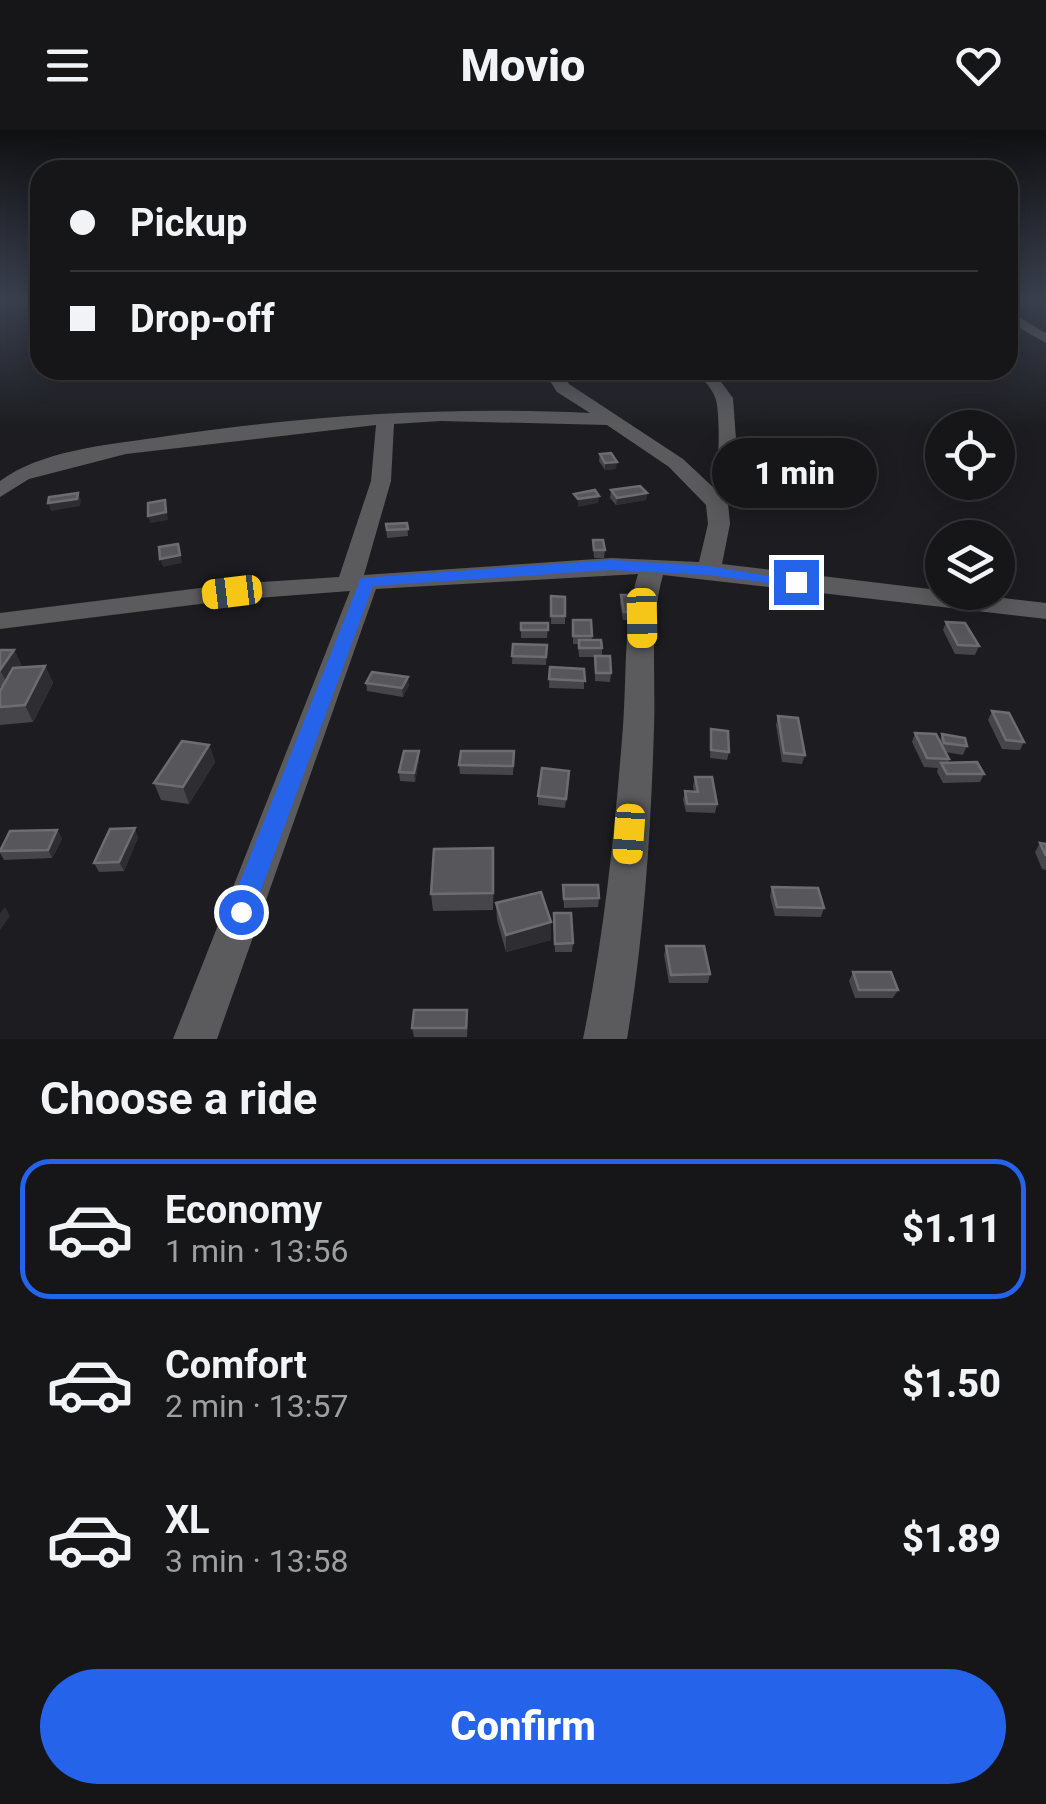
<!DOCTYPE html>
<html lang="en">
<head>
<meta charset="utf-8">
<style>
	body { margin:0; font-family:Roboto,sans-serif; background:#1f1f22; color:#f1f3f6; height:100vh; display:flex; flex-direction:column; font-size:38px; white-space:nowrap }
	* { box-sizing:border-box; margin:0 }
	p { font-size:32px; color:#9e9fa2 }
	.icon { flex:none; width:55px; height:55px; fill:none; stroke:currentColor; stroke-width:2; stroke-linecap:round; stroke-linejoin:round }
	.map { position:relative; height:909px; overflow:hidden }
	.panel { display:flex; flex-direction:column; background:#161619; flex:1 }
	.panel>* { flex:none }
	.hud { position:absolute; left:30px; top:30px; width:988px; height:220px; border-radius:30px; box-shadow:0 5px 25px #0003,0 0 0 2px #353538; display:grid; align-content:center; height:220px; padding:0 40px; background:#161619 }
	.controls { position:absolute; left:925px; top:280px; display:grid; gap:20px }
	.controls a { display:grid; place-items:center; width:90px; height:90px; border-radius:50%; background:#161619; box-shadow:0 5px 25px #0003,0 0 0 2px #353538; font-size:50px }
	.end { position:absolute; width:45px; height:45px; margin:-22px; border:12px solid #2563eb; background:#fff; box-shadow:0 0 0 5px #fff }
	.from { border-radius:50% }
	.bubble { position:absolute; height:70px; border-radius:35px; background:#161619; box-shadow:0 5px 25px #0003,0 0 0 2px #353538; font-size:32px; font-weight:800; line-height:70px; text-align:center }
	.car { position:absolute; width:30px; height:60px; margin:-30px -15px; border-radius:12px; box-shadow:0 0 8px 2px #0007; background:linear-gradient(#f5c518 24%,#345 0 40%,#f5c518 0 76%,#345 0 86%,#f5c518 0) }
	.hud b { display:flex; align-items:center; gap:35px; height:95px; font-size:38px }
	.hud b+b { border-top:2px solid #353538 }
	.hud i { width:25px; height:25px; background:#f1f3f6 }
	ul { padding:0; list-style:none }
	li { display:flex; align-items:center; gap:30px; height:140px; margin:0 20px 15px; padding:0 20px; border:5px solid transparent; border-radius:30px }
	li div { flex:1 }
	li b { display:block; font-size:38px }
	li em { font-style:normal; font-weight:800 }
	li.active { border-color:#2563eb }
	li>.icon { width:90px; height:90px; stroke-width:1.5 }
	h2 { padding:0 40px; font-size:45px; line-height:120px }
	.action { display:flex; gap:20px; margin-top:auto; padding:20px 40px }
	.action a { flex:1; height:115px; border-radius:60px; background:#2563eb; color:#fff; font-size:40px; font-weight:800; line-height:115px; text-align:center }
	header { display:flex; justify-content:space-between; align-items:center; height:130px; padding:0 40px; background:#161619; font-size:45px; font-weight:800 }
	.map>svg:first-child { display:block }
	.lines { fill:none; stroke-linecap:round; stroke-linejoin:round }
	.street { fill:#5b5b5d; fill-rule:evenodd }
	.wall { fill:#46464a }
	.shaded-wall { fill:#2e2e32 }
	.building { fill:#57575b; stroke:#6d6d71; stroke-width:2.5 }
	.route { fill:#2563eb }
</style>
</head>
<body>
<header><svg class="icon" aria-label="menu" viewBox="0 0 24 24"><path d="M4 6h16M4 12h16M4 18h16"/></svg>Movio<svg class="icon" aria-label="heart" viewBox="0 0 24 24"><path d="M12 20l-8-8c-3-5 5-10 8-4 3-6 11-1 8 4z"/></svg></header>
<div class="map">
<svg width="1046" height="909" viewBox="0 0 1046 909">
	<rect width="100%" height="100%" fill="#1d1d21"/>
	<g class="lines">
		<g class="street">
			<polygon points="1008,181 1046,203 1046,213 1008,191"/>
			<path d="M 543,240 L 559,240 L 569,254 L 683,329 L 714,358 C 719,342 721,282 715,267 C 711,257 702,248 695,240 L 712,240 L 733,268 L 738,336 L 728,373 L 730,394 L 722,434 L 1046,473 L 1046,489 L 663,445 C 649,494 656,546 654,597 C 651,701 644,806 627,909 L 583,909 C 604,806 615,701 623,596 C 627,545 623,493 638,444 L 376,459 L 217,909 L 173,909 L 350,461 L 232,470 L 0,499 L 0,483 L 232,454 L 339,447 L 371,351 L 376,295 L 126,324 L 29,349 L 0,367 L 0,351 C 41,321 104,315 154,308 C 298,286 443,276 590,283 L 557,262 ZM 441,291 L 607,295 L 669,337 L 706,375 L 708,394 L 699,432 L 611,428 L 364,445 L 391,351 L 394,294 Z"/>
		</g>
	</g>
	<g class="wall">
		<polygon points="600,324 616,339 605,340 599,331"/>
		<polygon points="611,360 647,363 646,370 616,375 610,368"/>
		<polygon points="407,393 408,406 387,408 386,394"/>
		<polygon points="593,410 605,420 604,428 594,428"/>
		<polygon points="621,465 637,482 636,490 623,490 620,473"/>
		<polygon points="551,466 565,467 565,494 551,494"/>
		<polygon points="573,490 591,490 592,510 602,518 602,526 611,543 610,552 595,551 595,527 579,527 578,514 573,514"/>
		<polygon points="946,492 979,516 975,525 955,524 943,500"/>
		<polygon points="521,493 548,493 547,508 521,508"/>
		<polygon points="513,514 547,515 546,535 512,534"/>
		<polygon points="0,520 14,520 22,536 21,538 45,536 53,553 33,592 0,595 0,561 2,557 0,557"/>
		<polygon points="550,537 584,539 584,559 549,558"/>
		<polygon points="366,553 409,555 403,567 367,561"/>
		<polygon points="992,581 1024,612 1020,620 1002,619 988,590"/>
		<polygon points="778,586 805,625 802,634 782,632 776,595"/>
		<polygon points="711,599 729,622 727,630 710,628"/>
		<polygon points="915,603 940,611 942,604 967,616 963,625 945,622 949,629 948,633 984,644 980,652 943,653 937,642 938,638 924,637 912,612"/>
		<polygon points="209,615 215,632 189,674 161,670 154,653"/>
		<polygon points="419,621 419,630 415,652 400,651 399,642"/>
		<polygon points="514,621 513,645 460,644 459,635"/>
		<polygon points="569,641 565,678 538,675 538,666"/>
		<polygon points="695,647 717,674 715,683 686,682 683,670 685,661 694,662 693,656"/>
		<polygon points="57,700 62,709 52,728 4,730 0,723 0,718"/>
		<polygon points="138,707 124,741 99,742 94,733"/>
		<polygon points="1040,713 1046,714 1046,740 1042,739 1035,722"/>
		<polygon points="494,735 493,780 433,781 431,764"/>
		<polygon points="563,755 599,768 598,777 564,778"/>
		<polygon points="772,757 824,778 821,787 775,786 770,766"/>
		<polygon points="496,773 551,792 551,810 506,822 497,790"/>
		<polygon points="554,792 573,813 572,822 555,822"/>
		<polygon points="666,816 710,844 708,853 669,853 664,825"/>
		<polygon points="853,842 898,860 893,868 855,868 849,851"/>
		<polygon points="468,888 467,907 414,907 412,898"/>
	</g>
	<g class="shaded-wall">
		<polygon points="617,332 616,339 605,340 605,333"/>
		<polygon points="78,363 81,370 80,376 51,381 48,373"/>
		<polygon points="647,363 646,370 616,375 617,368"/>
		<polygon points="599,366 598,373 578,377 578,369"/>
		<polygon points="165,370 168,390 150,393 148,386"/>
		<polygon points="178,414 182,433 163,437 160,429"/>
		<polygon points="14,520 22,536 9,557 0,540"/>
		<polygon points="45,536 53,553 33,592 25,575"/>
		<polygon points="408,547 409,555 403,567 402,558"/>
		<polygon points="209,615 215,632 189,674 183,657"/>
		<polygon points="419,621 419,630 415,652 414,643"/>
		<polygon points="135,698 138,707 124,741 119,732"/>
		<polygon points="57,700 62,709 52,728 48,720"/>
		<polygon points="5,777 10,786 0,800 0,783"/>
		<polygon points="551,792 551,810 506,822 506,805"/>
	</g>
	<g class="building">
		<polygon points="611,323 617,332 605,333 600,324"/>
		<polygon points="640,356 647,363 617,368 611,360"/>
		<polygon points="595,360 599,366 578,369 574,364"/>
		<polygon points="78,363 77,369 48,373 49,367"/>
		<polygon points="165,370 166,382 148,386 148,373"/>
		<polygon points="407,393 408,399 387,400 386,394"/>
		<polygon points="593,410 603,410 605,420 594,420"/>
		<polygon points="178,414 180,425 160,429 159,417"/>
		<polygon points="621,465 634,465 637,482 624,482"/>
		<polygon points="551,466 565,467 565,486 551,486"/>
		<polygon points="573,490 591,490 592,506 573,506"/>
		<polygon points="946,492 965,493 979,516 958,515"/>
		<rect x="521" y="493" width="27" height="7"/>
		<polygon points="579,510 601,510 602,518 579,518"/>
		<polygon points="513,514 547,515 546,527 512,526"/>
		<polygon points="0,520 14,520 0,540"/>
		<polygon points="595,526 610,526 611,543 596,543"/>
		<polygon points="45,536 25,575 0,577 0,561 13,538"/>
		<polygon points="550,537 584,539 585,551 549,549"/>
		<polygon points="372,542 408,547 402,558 366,553"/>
		<polygon points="992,581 1009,583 1024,612 1006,610"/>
		<polygon points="778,586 798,588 805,625 784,623"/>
		<polygon points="711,599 728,601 729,622 711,620"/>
		<polygon points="915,603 936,604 949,629 927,628"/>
		<polygon points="942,604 965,608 967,616 944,613"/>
		<polygon points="182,611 209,615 183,657 154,653"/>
		<polygon points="404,621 419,621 414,643 399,642"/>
		<polygon points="461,621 514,621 513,636 459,635"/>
		<polygon points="977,632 984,644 947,644 941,633"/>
		<polygon points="542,638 569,641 566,669 538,666"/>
		<polygon points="695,647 712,647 717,674 687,674 685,661 698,662"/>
		<polygon points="135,698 119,732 94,733 110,699"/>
		<polygon points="57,700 48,720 0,721 10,701"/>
		<polygon points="1040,713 1046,714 1046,726"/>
		<polygon points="493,718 493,763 431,764 434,719"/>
		<polygon points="563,755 598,755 599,768 564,769"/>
		<polygon points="772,757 818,758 824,778 777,777"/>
		<polygon points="541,762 551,792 506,805 496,773"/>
		<polygon points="554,783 571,783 573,813 555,814"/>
		<polygon points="666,816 704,816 710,844 671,845"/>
		<polygon points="853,842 891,842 898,860 859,860"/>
		<polygon points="414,880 467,880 466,898 412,898"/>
	</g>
	<linearGradient id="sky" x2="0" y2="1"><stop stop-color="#101012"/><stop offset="0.57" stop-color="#3a404e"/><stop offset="1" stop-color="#3a404e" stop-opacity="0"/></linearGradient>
	<rect width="1046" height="297" fill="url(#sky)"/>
	<polygon class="route" points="610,430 709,436 804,452 796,457 709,445 610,440 373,456 253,782 250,790 232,790 228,782 361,448"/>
</svg>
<div class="controls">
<a><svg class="icon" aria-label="locate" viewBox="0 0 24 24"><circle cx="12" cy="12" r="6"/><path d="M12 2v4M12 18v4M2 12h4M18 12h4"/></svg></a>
<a><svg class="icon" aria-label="layers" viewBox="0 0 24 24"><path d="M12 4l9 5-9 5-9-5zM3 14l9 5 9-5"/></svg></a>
</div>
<i class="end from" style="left:241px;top:782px"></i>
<i class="end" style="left:796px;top:452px"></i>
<div class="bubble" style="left:712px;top:308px;width:165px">1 min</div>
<i class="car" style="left:232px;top:462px;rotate:263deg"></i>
<i class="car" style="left:642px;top:488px;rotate:179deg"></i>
<i class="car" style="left:629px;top:704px;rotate:184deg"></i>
<div class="hud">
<b><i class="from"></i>Pickup</b>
<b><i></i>Drop-off</b>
</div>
</div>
<section class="panel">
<h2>Choose a ride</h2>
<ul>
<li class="active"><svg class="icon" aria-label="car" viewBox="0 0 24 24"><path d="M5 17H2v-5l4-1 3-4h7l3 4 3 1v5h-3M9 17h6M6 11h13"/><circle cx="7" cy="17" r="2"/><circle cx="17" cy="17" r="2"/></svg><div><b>Economy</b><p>1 min · 13:56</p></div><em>$1.11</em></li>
<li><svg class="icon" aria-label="car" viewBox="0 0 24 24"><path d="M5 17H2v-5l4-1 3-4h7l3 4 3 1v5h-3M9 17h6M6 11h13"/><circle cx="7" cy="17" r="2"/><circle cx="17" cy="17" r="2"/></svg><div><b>Comfort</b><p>2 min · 13:57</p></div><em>$1.50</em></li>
<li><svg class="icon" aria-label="car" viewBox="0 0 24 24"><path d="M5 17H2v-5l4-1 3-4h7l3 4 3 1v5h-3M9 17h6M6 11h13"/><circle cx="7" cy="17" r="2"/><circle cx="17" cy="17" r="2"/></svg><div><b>XL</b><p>3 min · 13:58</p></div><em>$1.89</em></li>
</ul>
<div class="action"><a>Confirm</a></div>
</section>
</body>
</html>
